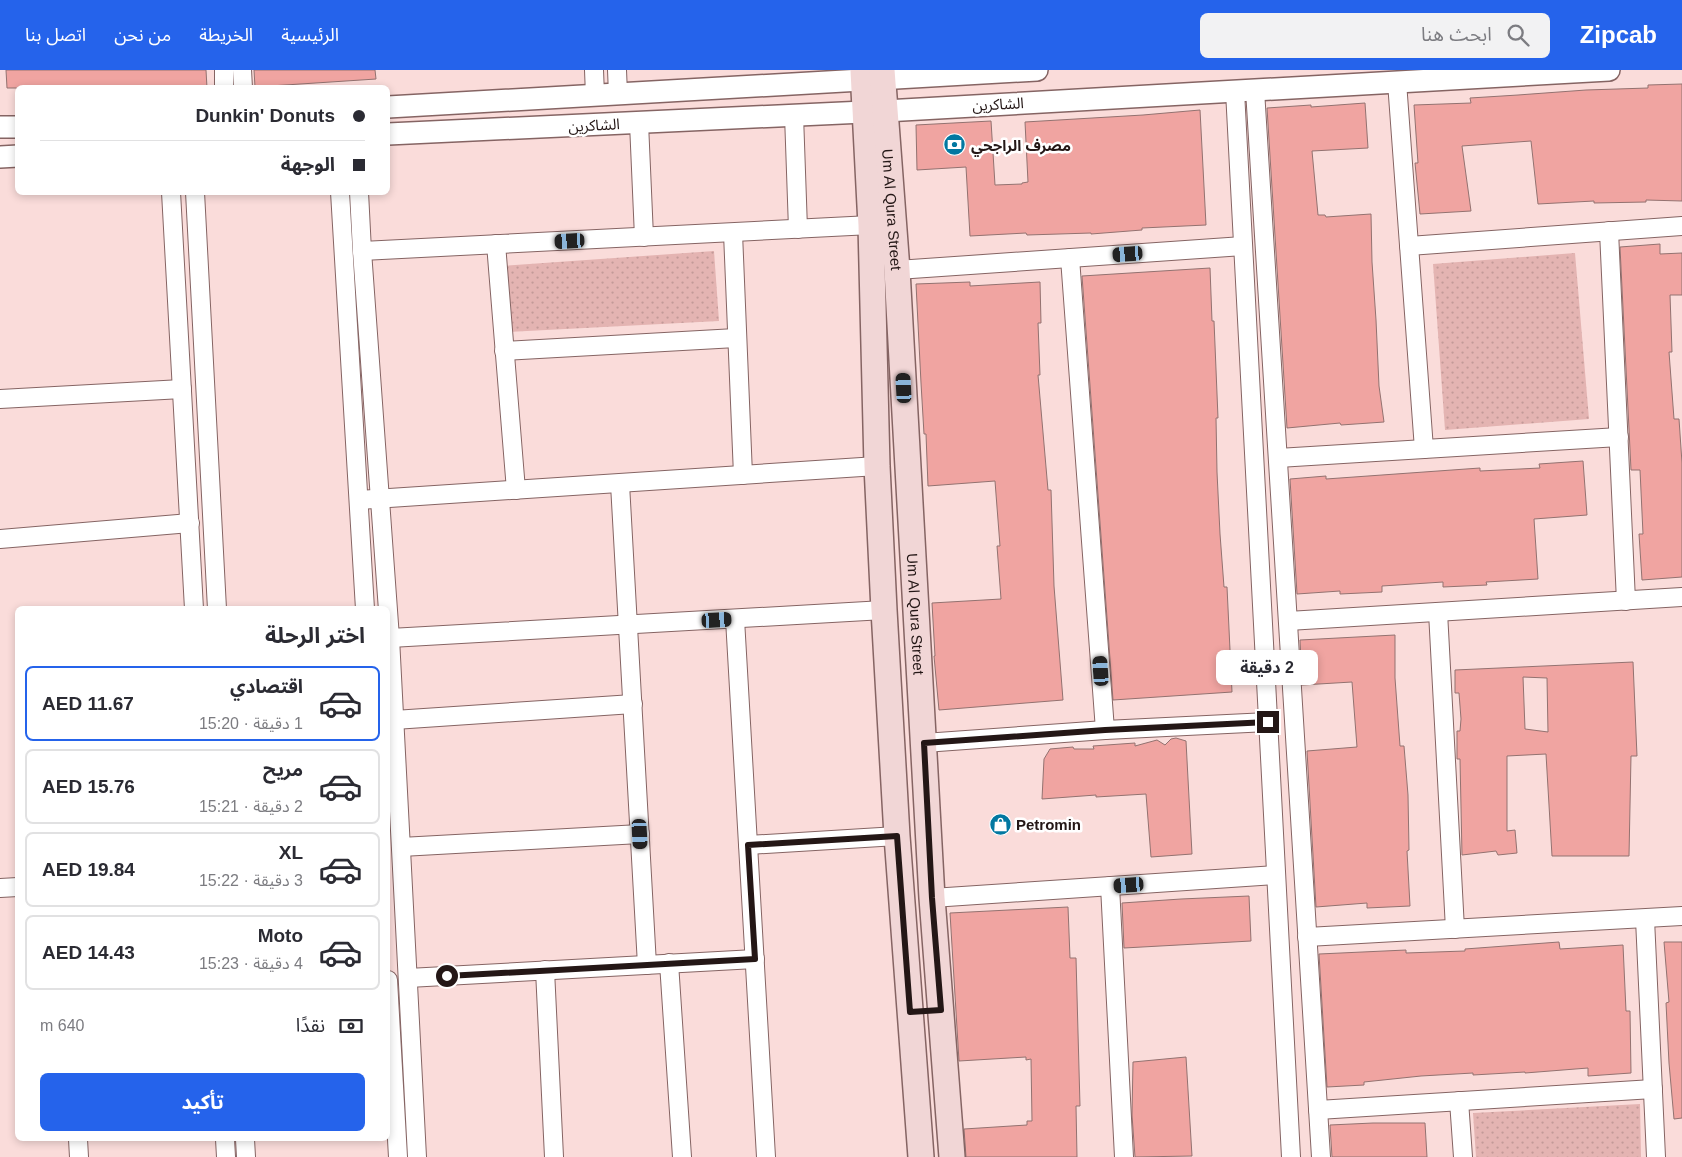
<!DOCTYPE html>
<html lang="ar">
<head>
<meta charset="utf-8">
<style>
	body { margin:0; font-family:Helvetica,"Noto Sans Arabic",sans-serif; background:#f2f2f3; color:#2b2b33; direction:rtl; height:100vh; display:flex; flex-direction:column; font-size:19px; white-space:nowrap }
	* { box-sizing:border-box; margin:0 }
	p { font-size:16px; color:#7c7c81 }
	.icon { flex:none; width:28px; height:28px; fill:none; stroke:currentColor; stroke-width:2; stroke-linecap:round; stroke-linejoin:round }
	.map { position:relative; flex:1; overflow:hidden; direction:ltr }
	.details { position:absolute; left:15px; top:536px; width:375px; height:535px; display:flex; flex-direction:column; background:#fff; border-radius:8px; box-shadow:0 2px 8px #0003; direction:rtl }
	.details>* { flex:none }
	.top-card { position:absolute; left:15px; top:15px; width:375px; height:110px; border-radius:8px; box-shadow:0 2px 8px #0003; direction:rtl; display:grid; align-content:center; height:110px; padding:0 25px; background:#fff }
	.end { position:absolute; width:22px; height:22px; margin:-11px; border:6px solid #241716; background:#fff; box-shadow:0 0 0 2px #fff }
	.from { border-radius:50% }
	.bubble { position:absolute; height:35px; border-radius:8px; background:#fff; box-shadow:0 2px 8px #0003; font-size:16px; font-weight:700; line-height:35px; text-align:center; direction:rtl }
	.car { position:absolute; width:15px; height:30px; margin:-15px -8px; border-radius:6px; box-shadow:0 0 4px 1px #0007; background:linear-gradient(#222 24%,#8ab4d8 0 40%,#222 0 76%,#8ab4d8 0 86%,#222 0) }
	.top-card b { display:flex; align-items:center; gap:18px; height:48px; font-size:19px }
	.top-card b+b { border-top:1px solid #e1e1e2 }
	.top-card i { width:12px; height:12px; background:#2b2b33 }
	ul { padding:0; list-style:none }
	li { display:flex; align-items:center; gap:15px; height:75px; margin:0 10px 8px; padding:0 15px; border:2px solid #e1e1e2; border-radius:8px }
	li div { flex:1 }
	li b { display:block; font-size:19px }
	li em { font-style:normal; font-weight:700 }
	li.selected { border-color:#2563eb }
	li>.icon { width:45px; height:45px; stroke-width:1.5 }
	h2 { padding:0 25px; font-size:22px; line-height:60px }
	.pay { display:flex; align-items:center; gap:12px; height:55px; padding:0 25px; font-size:19px }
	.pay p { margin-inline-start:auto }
	.primary-button { display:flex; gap:10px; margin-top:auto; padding:10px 25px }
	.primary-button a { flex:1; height:58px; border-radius:8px; background:#2563eb; color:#fff; font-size:20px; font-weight:700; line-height:58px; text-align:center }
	header { display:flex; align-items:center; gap:30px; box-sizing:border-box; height:70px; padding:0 25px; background:#2563eb; color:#fff }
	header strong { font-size:24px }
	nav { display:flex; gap:28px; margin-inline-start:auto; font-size:18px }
	.search { width:350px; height:45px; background:#f2f2f3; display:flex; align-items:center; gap:12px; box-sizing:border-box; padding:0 18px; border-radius:8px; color:#7c7c81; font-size:19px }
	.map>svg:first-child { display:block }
	.park { fill:url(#park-dots) }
	.building { fill:#f0a4a1; stroke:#937270; fill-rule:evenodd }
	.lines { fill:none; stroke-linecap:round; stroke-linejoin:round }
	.minor-casing { stroke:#856463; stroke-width:20 }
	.tertiary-casing { stroke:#856463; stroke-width:24 }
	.secondary-casing { stroke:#856463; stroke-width:28 }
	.minor { stroke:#fff; stroke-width:18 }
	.tertiary { stroke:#fff; stroke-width:21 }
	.secondary { stroke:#f1d6d6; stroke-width:25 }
	.route { stroke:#241716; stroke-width:6 }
	.labels { text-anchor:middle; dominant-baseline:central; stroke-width:5; stroke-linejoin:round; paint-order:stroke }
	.street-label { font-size:15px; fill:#241716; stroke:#fff }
	.poi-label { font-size:15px; font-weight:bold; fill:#241716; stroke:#fff; text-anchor:start }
</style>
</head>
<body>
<header>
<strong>Zipcab</strong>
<div class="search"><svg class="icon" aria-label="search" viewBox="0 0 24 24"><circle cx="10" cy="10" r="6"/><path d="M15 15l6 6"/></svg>ابحث هنا</div>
<nav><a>الرئيسية</a><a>الخريطة</a><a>من نحن</a><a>اتصل بنا</a></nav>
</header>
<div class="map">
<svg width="1682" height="1087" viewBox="0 0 1682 1087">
	<defs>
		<pattern id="park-dots" width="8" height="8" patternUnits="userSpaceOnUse" patternTransform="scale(1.25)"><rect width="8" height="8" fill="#e4b4b2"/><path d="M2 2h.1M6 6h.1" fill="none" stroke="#c39a98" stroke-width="1.8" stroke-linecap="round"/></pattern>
	</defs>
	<rect width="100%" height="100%" fill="#fadcda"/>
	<g class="park">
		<polygon points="714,181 719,251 507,262 502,196"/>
		<polygon points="1575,183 1589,349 1445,360 1433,194"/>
		<polygon points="1640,1034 1641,1087 1476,1087 1473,1043"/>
	</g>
	<g class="building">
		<polygon points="6,0 206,0 207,18 7,18"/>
		<polygon points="254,0 375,0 376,9 255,17"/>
		<polygon points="1682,14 1682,131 1646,130 1646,132 1594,133 1594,131 1538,134 1531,71 1462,76 1471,141 1420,144 1415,93 1418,93 1414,35 1471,33 1470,28 1518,25 1586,20 1648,18 1648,15"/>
		<polygon points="1365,33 1368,78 1312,81 1318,145 1325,145 1326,147 1371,144 1372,192 1376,250 1379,316 1384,352 1341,355 1340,353 1287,358 1267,38 1311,35 1311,37"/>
		<polygon points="1200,40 1206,155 1142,158 1142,160 1091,164 1091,163 1027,165 1026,163 970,166 966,97 917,100 916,55 991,51 995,115 1022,114 1022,113 1028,112 1025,52 1143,45"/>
		<polygon points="1660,174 1660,184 1682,183 1682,225 1670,225 1672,282 1669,282 1674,349 1679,349 1682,393 1682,507 1642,510 1639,464 1643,464 1640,400 1631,400 1620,177"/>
		<polygon points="1210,198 1212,251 1214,251 1218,348 1216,348 1217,402 1220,464 1224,517 1227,517 1232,622 1113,630 1082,206"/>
		<polygon points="970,212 970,216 1040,212 1041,253 1038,253 1040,305 1038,305 1048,420 1051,420 1054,516 1063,630 939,640 934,586 935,586 932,533 1001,529 997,476 1000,476 995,411 928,416 926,364 924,364 921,313 916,214"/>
		<polygon points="1583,391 1587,445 1534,449 1538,509 1486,512 1487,515 1443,517 1443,512 1382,516 1382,522 1340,524 1340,521 1297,524 1290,409 1326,406 1326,409 1480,398 1480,401 1540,398 1539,394"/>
		<polygon points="1395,565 1395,608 1400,676 1404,676 1408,725 1409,780 1407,781 1410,836 1367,838 1367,833 1316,837 1307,681 1357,677 1352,612 1302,615 1300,570"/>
		<path d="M 1633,592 L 1637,686 L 1631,686 L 1629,786 L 1552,786 L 1546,684 L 1507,686 L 1507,761 L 1515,760 L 1517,783 L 1498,785 L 1496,781 L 1462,785 L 1460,689 L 1457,689 L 1457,661 L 1460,661 L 1461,649 L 1459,623 L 1455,623 L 1455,600 ZM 1523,607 L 1547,608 L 1548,662 L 1525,659 Z"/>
		<polygon points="1176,668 1186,671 1192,784 1151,787 1146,724 1096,727 1096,725 1042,729 1044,689 1050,679 1073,677 1074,679 1094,679 1093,676 1135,673 1135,676 1157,670 1165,675 1171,669"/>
		<polygon points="1249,826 1251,871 1124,878 1122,833 1181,829"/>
		<polygon points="1068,837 1070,888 1076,888 1080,1036 1076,1036 1077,1087 966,1087 964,1059 1027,1055 1027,1051 1032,1051 1031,989 1026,990 1026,987 959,991 950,843"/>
		<polygon points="1559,872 1560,879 1623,875 1626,941 1630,941 1631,1003 1588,1006 1588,998 1525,1003 1525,1002 1473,1005 1473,1003 1421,1006 1364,1012 1364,1015 1327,1017 1319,884 1406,880 1406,883 1465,881 1465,879"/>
		<polygon points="1664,872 1682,872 1682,1048 1674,1049 1669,993 1666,933 1669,932"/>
		<polygon points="1186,987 1192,1086 1135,1087 1132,1045 1133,992"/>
		<polygon points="1373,1053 1425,1053 1427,1087 1332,1087 1330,1055"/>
	</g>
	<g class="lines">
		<defs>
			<g id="minor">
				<polyline points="224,0 224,18"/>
				<polyline points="242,0 243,18"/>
				<polyline points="594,0 595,25"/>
				<polyline points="617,0 618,24"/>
				<polyline points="1397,12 1424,379"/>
				<polyline points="1255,20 1321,1087"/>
				<polyline points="1235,21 1291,1087"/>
				<polyline points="794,45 798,159"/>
				<polyline points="639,53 644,167"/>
				<polyline points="171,122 194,539"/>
				<polyline points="195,122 217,539"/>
				<polyline points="340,122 365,539"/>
				<polyline points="359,122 362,181 390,568 417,1087"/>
				<polyline points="1609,161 1626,531"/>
				<polyline points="733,163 743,405"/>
				<polyline points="496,174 516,420"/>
				<polyline points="1409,176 1682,156"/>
				<polyline points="362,181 871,155"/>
				<polyline points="1070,188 1105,660"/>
				<polyline points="897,200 1243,176"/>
				<polyline points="504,281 736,268"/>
				<polyline points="0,329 182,319"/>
				<polyline points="1278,388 1619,367"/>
				<polyline points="620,414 647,895"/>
				<polyline points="359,430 877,396"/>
				<polyline points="0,469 190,453"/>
				<polyline points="1438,542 1455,859"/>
				<polyline points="735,549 766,1087"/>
				<polyline points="1288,551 1682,527"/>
				<polyline points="390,568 884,540"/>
				<polyline points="394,650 633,634"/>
				<polyline points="924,673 1105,660 1268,652"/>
				<polyline points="748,775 897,766"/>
				<polyline points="401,777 640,764"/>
				<polyline points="1110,816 1124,1087"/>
				<polyline points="0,818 18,817"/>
				<polyline points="932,828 1276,805"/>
				<polyline points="1645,849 1656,1087"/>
				<polyline points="1307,867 1682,846"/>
				<polyline points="669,893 682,1087"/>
				<polyline points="545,900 554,1087"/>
				<polyline points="408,908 755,889"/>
				<polyline points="388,910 398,1087"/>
				<polyline points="1459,1031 1463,1087"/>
				<polyline points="1318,1040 1653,1019"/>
				<polyline points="78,1069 79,1087"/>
				<polyline points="225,1069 226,1087"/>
				<polyline points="245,1069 246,1087"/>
			</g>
			<g id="tertiary">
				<polyline points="388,37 1037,0"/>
				<polyline points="0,57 18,57"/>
				<polyline points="388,64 885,41 1609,0"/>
				<polyline points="0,87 18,86"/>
			</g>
			<g id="secondary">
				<polyline points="863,0 871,155 877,396 884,540 897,766 921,1087"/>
				<path id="s1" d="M 882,0 L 897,200 L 932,828 L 952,1087"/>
			</g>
		</defs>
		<use href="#minor" class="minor-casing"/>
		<use href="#tertiary" class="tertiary-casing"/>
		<use href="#secondary" class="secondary-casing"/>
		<use href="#minor" class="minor"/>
		<use href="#tertiary" class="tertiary"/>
		<use href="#secondary" class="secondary"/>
	</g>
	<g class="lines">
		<polyline class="route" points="447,906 755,889 748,775 897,766 910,942 941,940 932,828 924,673 1105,660 1268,652"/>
	</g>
	<defs>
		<symbol id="bank-disc" viewBox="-11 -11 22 22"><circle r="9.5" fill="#0278a1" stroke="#fff"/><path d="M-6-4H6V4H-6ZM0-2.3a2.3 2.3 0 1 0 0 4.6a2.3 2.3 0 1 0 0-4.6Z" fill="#fff"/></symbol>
		<symbol id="shop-disc" viewBox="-11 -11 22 22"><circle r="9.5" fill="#0278a1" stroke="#fff"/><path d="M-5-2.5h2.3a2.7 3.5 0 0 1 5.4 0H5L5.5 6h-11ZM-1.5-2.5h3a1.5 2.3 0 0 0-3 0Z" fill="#fff"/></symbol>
	</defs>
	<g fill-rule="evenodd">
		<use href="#bank-disc" x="942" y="62" width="25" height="25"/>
		<use href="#shop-disc" x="988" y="742" width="25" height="25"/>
	</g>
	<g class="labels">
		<g class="street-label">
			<text transform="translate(998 34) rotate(-3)">الشاكرين</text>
			<text transform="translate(594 55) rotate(-3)">الشاكرين</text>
			<text stroke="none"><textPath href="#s1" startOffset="140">Um Al Qura Street</textPath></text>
			<text stroke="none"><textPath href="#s1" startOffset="545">Um Al Qura Street</textPath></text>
		</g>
		<g class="poi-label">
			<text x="971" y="75">مصرف الراجحي</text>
			<text x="1016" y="754">Petromin</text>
		</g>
	</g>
</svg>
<i class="end from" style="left:447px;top:906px"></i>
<i class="end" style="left:1268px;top:652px"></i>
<div class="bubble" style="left:1216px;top:580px;width:102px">2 دقيقة</div>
<i class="car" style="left:570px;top:171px;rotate:267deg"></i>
<i class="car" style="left:1128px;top:184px;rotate:266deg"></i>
<i class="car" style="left:904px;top:318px;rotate:357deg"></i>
<i class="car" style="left:717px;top:550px;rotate:87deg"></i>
<i class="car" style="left:1101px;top:601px;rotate:356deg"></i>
<i class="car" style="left:640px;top:764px;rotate:177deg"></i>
<i class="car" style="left:1129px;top:815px;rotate:266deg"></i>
<div class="top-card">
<b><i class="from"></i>Dunkin' Donuts</b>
<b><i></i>الوجهة</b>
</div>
<section class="details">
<h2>اختر الرحلة</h2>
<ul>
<li class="selected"><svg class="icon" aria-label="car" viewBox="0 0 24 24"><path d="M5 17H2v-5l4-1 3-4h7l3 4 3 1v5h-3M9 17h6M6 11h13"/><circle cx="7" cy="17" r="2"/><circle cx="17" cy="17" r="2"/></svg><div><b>اقتصادي</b><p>1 دقيقة · 15:20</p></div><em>AED 11.67</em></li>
<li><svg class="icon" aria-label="car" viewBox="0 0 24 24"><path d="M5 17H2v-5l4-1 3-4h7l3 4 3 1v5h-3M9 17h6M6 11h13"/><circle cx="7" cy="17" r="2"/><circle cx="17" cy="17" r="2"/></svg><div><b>مريح</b><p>2 دقيقة · 15:21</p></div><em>AED 15.76</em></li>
<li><svg class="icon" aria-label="car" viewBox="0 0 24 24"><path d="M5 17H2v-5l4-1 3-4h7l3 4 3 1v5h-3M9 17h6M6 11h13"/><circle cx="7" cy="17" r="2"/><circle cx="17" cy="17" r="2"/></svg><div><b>XL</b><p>3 دقيقة · 15:22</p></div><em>AED 19.84</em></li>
<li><svg class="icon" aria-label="car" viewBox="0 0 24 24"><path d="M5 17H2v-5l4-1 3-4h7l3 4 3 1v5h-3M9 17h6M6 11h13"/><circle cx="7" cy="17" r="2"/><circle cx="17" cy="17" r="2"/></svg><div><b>Moto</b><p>4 دقيقة · 15:23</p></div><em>AED 14.43</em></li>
</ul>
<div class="pay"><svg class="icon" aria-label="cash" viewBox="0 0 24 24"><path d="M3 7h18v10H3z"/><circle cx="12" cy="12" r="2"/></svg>نقدًا<p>640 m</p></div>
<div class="primary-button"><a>تأكيد</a></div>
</section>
</div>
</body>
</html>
